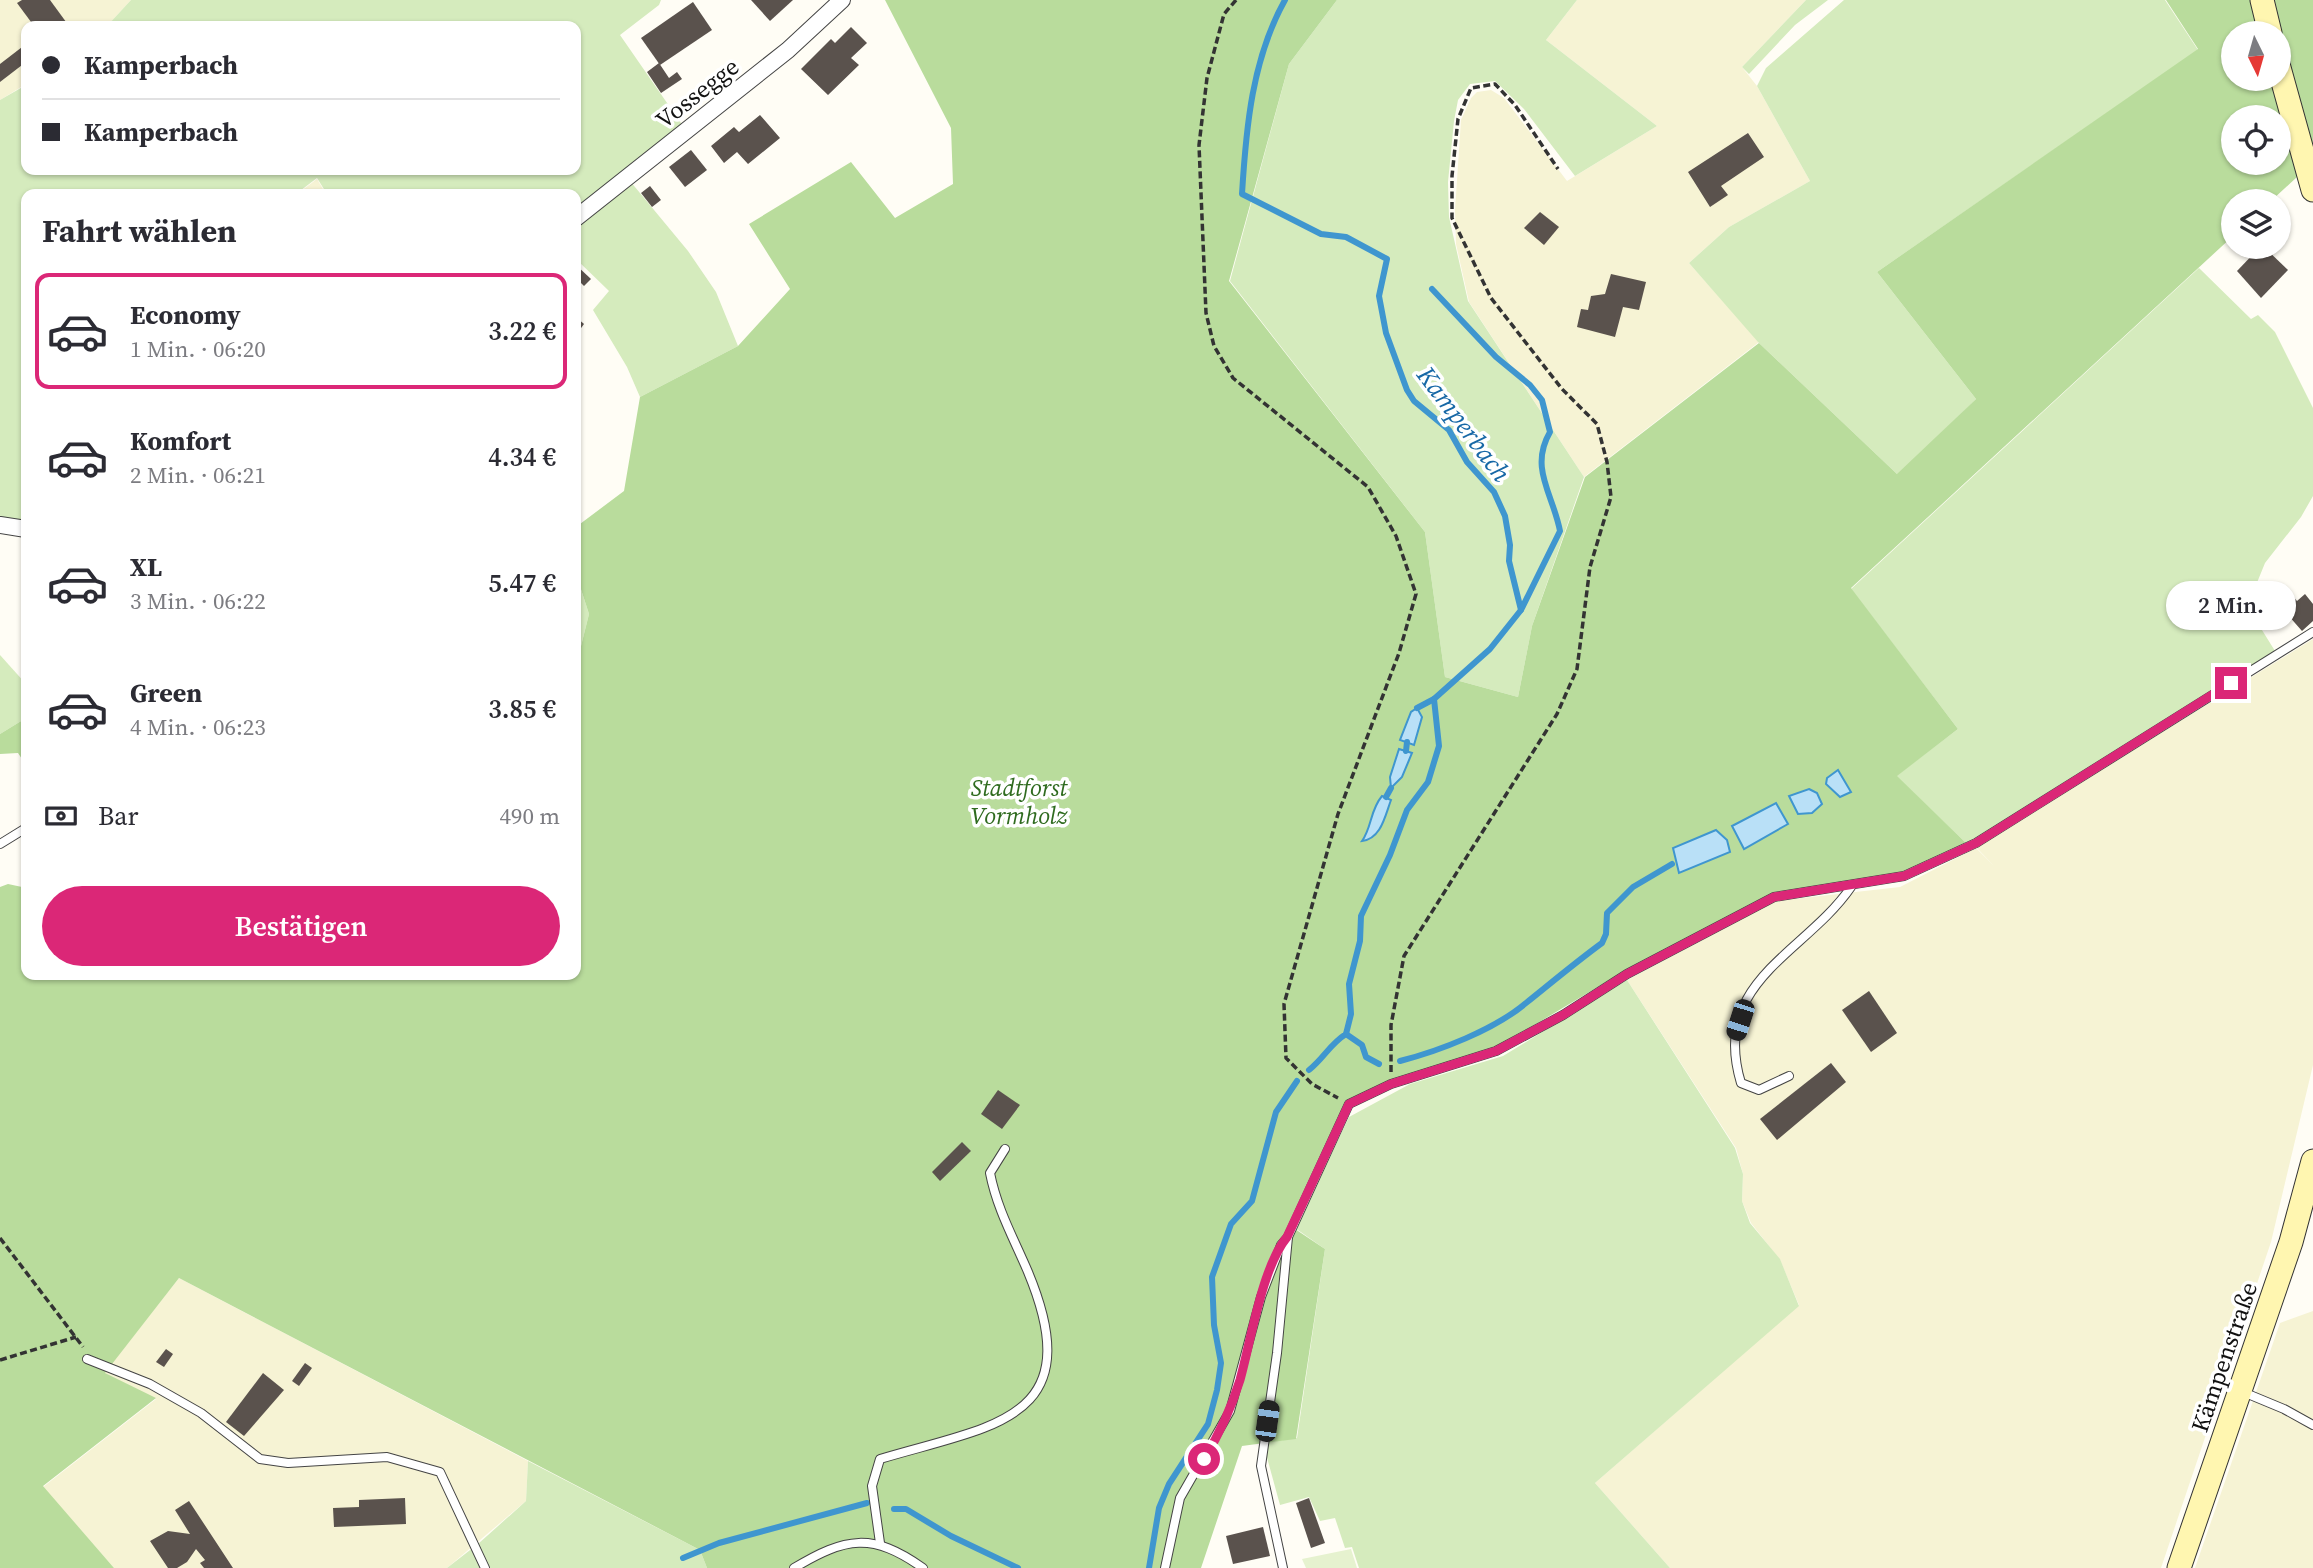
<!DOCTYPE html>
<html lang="de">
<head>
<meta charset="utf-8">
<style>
	body { margin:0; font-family:"Source Serif 4",serif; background:#f7f7f7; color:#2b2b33; height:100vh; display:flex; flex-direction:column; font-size:26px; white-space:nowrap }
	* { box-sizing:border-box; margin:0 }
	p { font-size:23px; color:#7c7c81 }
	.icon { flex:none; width:38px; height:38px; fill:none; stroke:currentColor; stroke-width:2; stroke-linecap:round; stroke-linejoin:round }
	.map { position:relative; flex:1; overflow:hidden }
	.side { position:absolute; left:21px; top:189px; width:560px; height:791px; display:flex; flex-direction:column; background:#fff; border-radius:14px; box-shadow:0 2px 5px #0004 }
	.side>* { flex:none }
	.guide { position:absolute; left:21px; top:21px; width:560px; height:154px; border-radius:14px; box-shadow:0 2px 5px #0004; display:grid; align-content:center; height:154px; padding:0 21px; background:#fff }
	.needle { width:46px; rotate:175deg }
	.controls { position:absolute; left:2221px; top:21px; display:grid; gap:14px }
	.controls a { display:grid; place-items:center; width:70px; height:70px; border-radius:50%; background:#fff; box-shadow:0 2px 5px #0004; font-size:35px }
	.end { position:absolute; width:32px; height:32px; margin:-16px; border:9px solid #db2777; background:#fff; box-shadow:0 0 0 4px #fff }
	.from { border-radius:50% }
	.bubble { position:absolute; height:49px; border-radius:24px; background:#fff; box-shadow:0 2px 5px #0004; font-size:23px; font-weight:600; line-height:49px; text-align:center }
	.car { position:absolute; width:21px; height:42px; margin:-21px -10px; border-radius:9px; box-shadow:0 0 5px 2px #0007; background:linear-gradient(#222 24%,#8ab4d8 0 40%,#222 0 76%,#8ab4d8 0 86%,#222 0) }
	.guide b { display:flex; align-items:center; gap:24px; height:66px; font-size:26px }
	.guide b+b { border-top:2px solid #e1e1e2 }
	.guide i { width:18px; height:18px; background:#2b2b33 }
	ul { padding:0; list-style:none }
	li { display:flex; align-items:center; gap:21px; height:116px; margin:0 14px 10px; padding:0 7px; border:4px solid transparent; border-radius:14px }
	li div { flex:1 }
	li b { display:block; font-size:26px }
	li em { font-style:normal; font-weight:600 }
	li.active { border-color:#db2777 }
	li>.icon { width:63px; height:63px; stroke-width:1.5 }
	h2 { padding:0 21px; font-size:32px; line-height:84px }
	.pay { display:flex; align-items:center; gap:18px; height:77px; padding:0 21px; font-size:26px }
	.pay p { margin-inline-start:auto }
	.cta { display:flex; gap:14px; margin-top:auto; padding:14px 21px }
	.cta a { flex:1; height:80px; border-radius:42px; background:#db2777; color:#fff; font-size:28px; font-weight:600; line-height:80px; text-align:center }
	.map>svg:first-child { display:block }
	.farmland { fill:#f6f3d4 }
	.green { fill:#d5ebbd }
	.forest { fill:#b9dc9c; fill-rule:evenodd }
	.pitch { fill:#e6f2cf }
	.water { fill:#b9e0f7; stroke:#3f96cf; stroke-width:2 }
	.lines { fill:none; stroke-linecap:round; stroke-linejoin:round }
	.stream { stroke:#3f96cf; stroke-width:6 }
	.building { fill:#5a524d }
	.lane-casing { stroke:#444; stroke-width:10 }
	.street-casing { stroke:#444; stroke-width:18 }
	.secondary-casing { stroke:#333; stroke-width:25 }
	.path { stroke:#333; stroke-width:3.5; stroke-dasharray:7 3.5; stroke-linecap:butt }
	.lane { stroke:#fff; stroke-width:8 }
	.street { stroke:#fff; stroke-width:16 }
	.secondary { stroke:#fff6b0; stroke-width:23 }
	.route { stroke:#db2777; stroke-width:9 }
	.labels { text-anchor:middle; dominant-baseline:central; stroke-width:7; stroke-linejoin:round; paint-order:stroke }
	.street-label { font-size:24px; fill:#111; stroke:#fff }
	.park-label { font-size:24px; font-style:italic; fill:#2f6b1f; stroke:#fff }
	.water-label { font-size:26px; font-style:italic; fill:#1768a6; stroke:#fff }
</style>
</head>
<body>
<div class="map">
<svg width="2313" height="1568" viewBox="0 0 2313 1568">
	<rect width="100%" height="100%" fill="#fffdf5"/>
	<g class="farmland">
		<polygon points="0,0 131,0 107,26 26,26 26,84 0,100"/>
		<polygon points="1577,0 1806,0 1742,67 1757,86 1810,181 1729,227 1689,263 1759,342 1584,477 1469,302 1456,244 1455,210 1461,120 1471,98 1477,92 1491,90 1504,98 1567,181 1657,126 1546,40"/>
		<polygon points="317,179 326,194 297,194"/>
		<polygon points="2313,639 2313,1065 2271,1242 2161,1568 1670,1568 1595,1483 1799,1305 1780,1260 1751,1223 1742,1201 1743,1174 1736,1148 1627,980 1776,901 1900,887 1976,848 1994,866 1976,847"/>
		<polygon points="179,1278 528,1461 526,1501 447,1568 114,1568 43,1487 156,1399 104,1373"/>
		<polygon points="2313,1311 2313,1568 2195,1568 2280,1323"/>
	</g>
	<g class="green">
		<polygon points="131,0 661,0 659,5 620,35 683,126 576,210 576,194 327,194 317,178 296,194 26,194 26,525 0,521 0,100 26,85 26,170 576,170 576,26 107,26"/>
		<polygon points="1337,0 1577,0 1546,40 1657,126 1575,176 1524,109 1495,81 1470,84 1458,100 1454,121 1448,182 1449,217 1468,301 1584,477 1532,626 1518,697 1445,677 1425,532 1230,281 1289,64"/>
		<polygon points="1806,0 1828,0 1795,25 1749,74 1742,67"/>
		<polygon points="1844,0 2165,0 2198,50 1877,272 1976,399 1898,475 1758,342 1689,263 1729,227 1810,181 1757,86 1766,68"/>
		<polygon points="630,181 688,251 716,292 738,346 640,397 627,367 593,310 609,291 576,259 576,224"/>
		<polygon points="2199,268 2251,319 2258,315 2275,332 2313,408 2313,496 2301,517 2265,563 2254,590 2257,622 2275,651 1987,833 1966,843 1896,776 1958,729 1851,589"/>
		<polygon points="576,574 589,614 576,666"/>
		<polygon points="0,655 26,684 26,718 0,734"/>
		<polygon points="1627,980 1735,1148 1743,1174 1742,1201 1750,1223 1780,1259 1799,1306 1595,1483 1670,1568 1359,1568 1352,1547 1345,1548 1335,1518 1320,1521 1309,1497 1280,1505 1263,1443 1297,1438 1325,1249 1295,1228 1349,1117 1410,1084 1503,1056"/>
		<polygon points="528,1461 700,1550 707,1568 488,1568 478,1544 526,1501"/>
		<polygon points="474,1547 483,1568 447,1568"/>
	</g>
	<g class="forest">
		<path d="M 885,0 L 1337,0 L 1289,64 L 1229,281 L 1425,532 L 1445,677 L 1518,697 L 1532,626 L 1585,477 L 1759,343 L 1897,474 L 1976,399 L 1877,272 L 2198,49 L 2166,0 L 2252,0 L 2261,33 L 2233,33 L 2233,79 L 2272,79 L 2297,177 L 2271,201 L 2233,201 L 2233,236 L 1851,588 L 1958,729 L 1897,776 L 1966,843 L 1909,871 L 1774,893 L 1626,970 L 1496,1048 L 1386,1082 L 1345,1103 L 1289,1225 L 1325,1249 L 1296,1439 L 1242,1446 L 1201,1568 L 707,1568 L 700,1550 L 179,1278 L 105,1373 L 156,1398 L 43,1486 L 114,1568 L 0,1568 L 0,887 L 8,884 L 22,887 L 26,893 L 26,975 L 576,975 L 576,666 L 589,614 L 576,574 L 576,527 L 624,491 L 640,397 L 738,346 L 790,289 L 749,224 L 851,162 L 895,218 L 953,184 L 951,128 ZM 2233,117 L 2278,117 L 2278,163 L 2233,163 Z"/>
		<polygon points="2268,0 2313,0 2313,171"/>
		<polygon points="26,718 26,765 18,753 0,754 0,734"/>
	</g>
	<polygon class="pitch" points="1351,1549 1357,1568 1306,1568 1302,1559"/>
	<g class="water">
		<polygon points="1417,708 1422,717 1414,745 1400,740 1411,712"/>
		<polygon points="1399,749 1412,753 1402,777 1391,788 1390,777"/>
		<polygon points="1838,770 1851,792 1840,797 1826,784 1827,778"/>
		<polygon points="1809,789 1817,793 1822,804 1812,813 1798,814 1789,796"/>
		<path d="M 1382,796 L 1391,800 C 1385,816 1381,839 1362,841 C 1372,827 1370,810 1382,796 Z"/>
		<polygon points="1776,803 1788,824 1744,849 1732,826"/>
		<polygon points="1716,830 1727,840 1730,852 1679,873 1673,848"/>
	</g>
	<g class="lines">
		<g class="stream">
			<path d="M 1285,0 C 1252,59 1246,128 1242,194 L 1321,234 L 1346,237 L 1387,259 L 1379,296 L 1386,333 L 1407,390 L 1414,401 L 1449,430 L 1467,462 L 1494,492 L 1505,516 L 1510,545 L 1509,561 L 1521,610 L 1490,649 L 1434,699 L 1439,746 L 1428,782 L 1407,810 L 1390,855 L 1361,916 L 1360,941 L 1349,984 L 1351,1014 L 1346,1034 C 1330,1044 1324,1058 1309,1070"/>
			<path d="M 1432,289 L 1496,357 L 1530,385 L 1542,400 L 1550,432 C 1529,468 1553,494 1560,531 L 1521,610"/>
			<polyline points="1417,708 1434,699"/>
			<polyline points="1406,751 1407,742"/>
			<polyline points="1386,797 1391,788"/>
			<polyline points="1346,1034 1362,1045 1366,1057 1379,1064"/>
			<path d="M 1400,1061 C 1439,1051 1494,1030 1526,1003 C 1551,983 1576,962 1602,943 L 1606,934 L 1607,913 L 1633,887 L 1672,864"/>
			<polyline points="894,1509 906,1509 951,1536 1018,1568"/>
			<polyline points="683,1558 719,1543 867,1503"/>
			<polyline points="1149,1568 1159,1508 1169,1484 1208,1424 1217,1390 1221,1363 1214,1325 1212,1277 1231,1224 1252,1201 1276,1112 1297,1081"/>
		</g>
	</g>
	<g class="building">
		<polygon points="22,0 50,0 69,26 34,26 17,3"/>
		<polygon points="751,0 793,0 770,21"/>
		<polygon points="693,2 712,30 660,65 641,38"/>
		<polygon points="851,27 867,43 851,58 859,65 828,95 801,69 831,39 835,43"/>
		<polygon points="26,44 26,62 0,82 0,64"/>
		<polygon points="659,63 669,78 677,72 682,79 661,93 647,72"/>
		<polygon points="760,115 780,138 748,164 737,152 724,163 711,146 734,127 739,132"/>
		<polygon points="1748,133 1764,157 1721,186 1728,195 1710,207 1688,172"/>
		<polygon points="691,150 707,170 685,187 669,167"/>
		<polygon points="650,186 661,200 652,207 641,193"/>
		<polygon points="1540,212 1559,227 1544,245 1524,228"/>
		<polygon points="2260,247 2264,247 2288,270 2261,298 2237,271"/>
		<polygon points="576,265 591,279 584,286 576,278"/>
		<polygon points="1611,274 1646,282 1639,310 1623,307 1615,337 1577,327 1581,309 1588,310 1591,296 1605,294"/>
		<polygon points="576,317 584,324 576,335"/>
		<polygon points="2290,593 2297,601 2305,594 2313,604 2313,621 2302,631 2280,606 2276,606"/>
		<polygon points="1869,991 1897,1033 1871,1052 1842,1010"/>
		<polygon points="1831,1063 1846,1082 1777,1140 1760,1119"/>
		<polygon points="998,1090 1020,1105 1002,1129 981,1114"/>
		<polygon points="962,1142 971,1151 940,1181 932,1172"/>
		<polygon points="166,1349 173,1354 164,1367 156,1362"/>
		<polygon points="305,1363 312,1368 299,1386 292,1381"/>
		<polygon points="263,1373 284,1390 244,1436 226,1422"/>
		<polygon points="405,1498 406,1524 334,1527 333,1508 359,1507 359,1500"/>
		<polygon points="1309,1498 1325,1543 1311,1548 1296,1503"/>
		<polygon points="189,1501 233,1568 204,1568 200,1563 205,1560 196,1549 187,1562 177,1568 168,1568 150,1541 168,1531 190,1534 175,1510"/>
		<polygon points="1263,1527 1270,1556 1233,1564 1226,1536"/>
	</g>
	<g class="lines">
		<defs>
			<g id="lane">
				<polyline points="0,844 26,828"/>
				<path d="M 1789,1076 L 1759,1090 L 1741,1083 C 1710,981 1805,954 1851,887"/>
				<polyline points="87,1359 150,1384 201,1413 260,1459 288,1463 387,1457 440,1472 485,1568"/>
				<polyline points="2243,1392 2284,1409 2313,1425"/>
				<path d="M 880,1543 L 872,1486 L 880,1459 C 993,1425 1090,1421 1028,1272 C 1014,1239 997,1209 990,1173 L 1005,1149"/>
				<path d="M 794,1568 C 846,1537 872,1532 923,1568"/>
				<polyline points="1165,1568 1180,1498 1230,1411 1261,1297 1281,1245 1288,1237 1349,1104 1391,1084 1496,1051 1563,1015 1627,974 1774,897 1904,876 1976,843 2313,632"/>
				<polyline points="1283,1568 1261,1466 1277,1353 1288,1237"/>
			</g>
			<g id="street">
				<polyline points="576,218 788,50 842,0"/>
				<polyline points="0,525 26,529"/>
			</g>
			<g id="secondary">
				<polyline points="2262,0 2270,33"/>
				<polyline points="2278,64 2313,190"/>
				<polyline points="2179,1568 2291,1242 2313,1161"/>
			</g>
		</defs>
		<use href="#lane" class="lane-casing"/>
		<use href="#street" class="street-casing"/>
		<use href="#secondary" class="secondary-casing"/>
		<g class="path">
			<polyline points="1236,0 1224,14 1207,78 1199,145 1206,313 1214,346 1233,378 1368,487 1396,536 1416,594 1399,653 1338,814 1284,1004 1286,1058 1312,1084 1338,1098"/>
			<polyline points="1391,1072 1391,1025 1404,956 1557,714 1577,669 1590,567 1611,497 1607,462 1597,424 1562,389 1491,298 1452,218 1452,176 1458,119 1471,88 1495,84 1515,105 1558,169"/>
			<polyline points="0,1238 83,1347"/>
			<polyline points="0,1360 76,1337"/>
		</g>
		<use href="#lane" class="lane"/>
		<use href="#street" class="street"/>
		<use href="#secondary" class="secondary"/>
	</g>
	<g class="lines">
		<path class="route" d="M 1204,1459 C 1220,1433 1231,1409 1240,1380 C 1251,1341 1262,1267 1287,1237 L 1349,1104 L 1391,1084 L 1496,1051 L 1563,1015 L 1627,974 L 1774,897 L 1904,876 L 1976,843 L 2231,683"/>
	</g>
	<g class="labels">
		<g class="street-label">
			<text transform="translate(697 93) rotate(-38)">Vossegge</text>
			<text transform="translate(2224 1357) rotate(-71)">Kämpenstraße</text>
		</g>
		<g class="park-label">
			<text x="1019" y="787">Stadtforst<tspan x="1019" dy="28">Vormholz</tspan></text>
		</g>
		<g class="water-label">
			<text transform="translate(1464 424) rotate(53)">Kamperbach</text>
		</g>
	</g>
</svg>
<div class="controls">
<a><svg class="needle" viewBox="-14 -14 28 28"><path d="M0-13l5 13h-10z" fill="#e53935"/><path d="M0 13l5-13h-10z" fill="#7c7c81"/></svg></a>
<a><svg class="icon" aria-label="locate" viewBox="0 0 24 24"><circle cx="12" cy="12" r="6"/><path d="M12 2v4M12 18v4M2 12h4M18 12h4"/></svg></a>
<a><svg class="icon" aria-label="layers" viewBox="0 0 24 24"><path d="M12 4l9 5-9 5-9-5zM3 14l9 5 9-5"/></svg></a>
</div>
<i class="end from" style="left:1204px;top:1459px"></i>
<i class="end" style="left:2231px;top:683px"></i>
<div class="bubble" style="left:2166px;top:581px;width:130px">2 Min.</div>
<i class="car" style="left:1740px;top:1020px;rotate:198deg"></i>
<i class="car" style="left:1267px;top:1421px;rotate:8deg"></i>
<div class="guide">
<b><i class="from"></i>Kamperbach</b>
<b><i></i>Kamperbach</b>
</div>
<section class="side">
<h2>Fahrt wählen</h2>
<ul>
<li class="active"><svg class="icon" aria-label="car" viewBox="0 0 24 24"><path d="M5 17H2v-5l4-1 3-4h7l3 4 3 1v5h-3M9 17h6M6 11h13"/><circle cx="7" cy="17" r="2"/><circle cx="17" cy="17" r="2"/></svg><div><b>Economy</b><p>1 Min. · 06:20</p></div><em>3.22 €</em></li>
<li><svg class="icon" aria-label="car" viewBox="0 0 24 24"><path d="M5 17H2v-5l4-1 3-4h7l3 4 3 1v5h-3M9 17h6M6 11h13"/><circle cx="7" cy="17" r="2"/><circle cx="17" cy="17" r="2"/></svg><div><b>Komfort</b><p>2 Min. · 06:21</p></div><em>4.34 €</em></li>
<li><svg class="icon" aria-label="car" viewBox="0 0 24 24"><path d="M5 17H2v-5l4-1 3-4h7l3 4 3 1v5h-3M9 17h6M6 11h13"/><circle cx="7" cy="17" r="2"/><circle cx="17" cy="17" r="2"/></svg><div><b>XL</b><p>3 Min. · 06:22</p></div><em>5.47 €</em></li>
<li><svg class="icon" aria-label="car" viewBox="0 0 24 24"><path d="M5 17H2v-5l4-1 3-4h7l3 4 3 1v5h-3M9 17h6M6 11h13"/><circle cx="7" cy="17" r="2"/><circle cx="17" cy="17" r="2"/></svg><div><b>Green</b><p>4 Min. · 06:23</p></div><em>3.85 €</em></li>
</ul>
<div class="pay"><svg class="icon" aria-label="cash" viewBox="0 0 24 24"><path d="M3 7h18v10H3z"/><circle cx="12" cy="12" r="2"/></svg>Bar<p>490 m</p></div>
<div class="cta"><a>Bestätigen</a></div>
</section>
</div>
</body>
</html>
